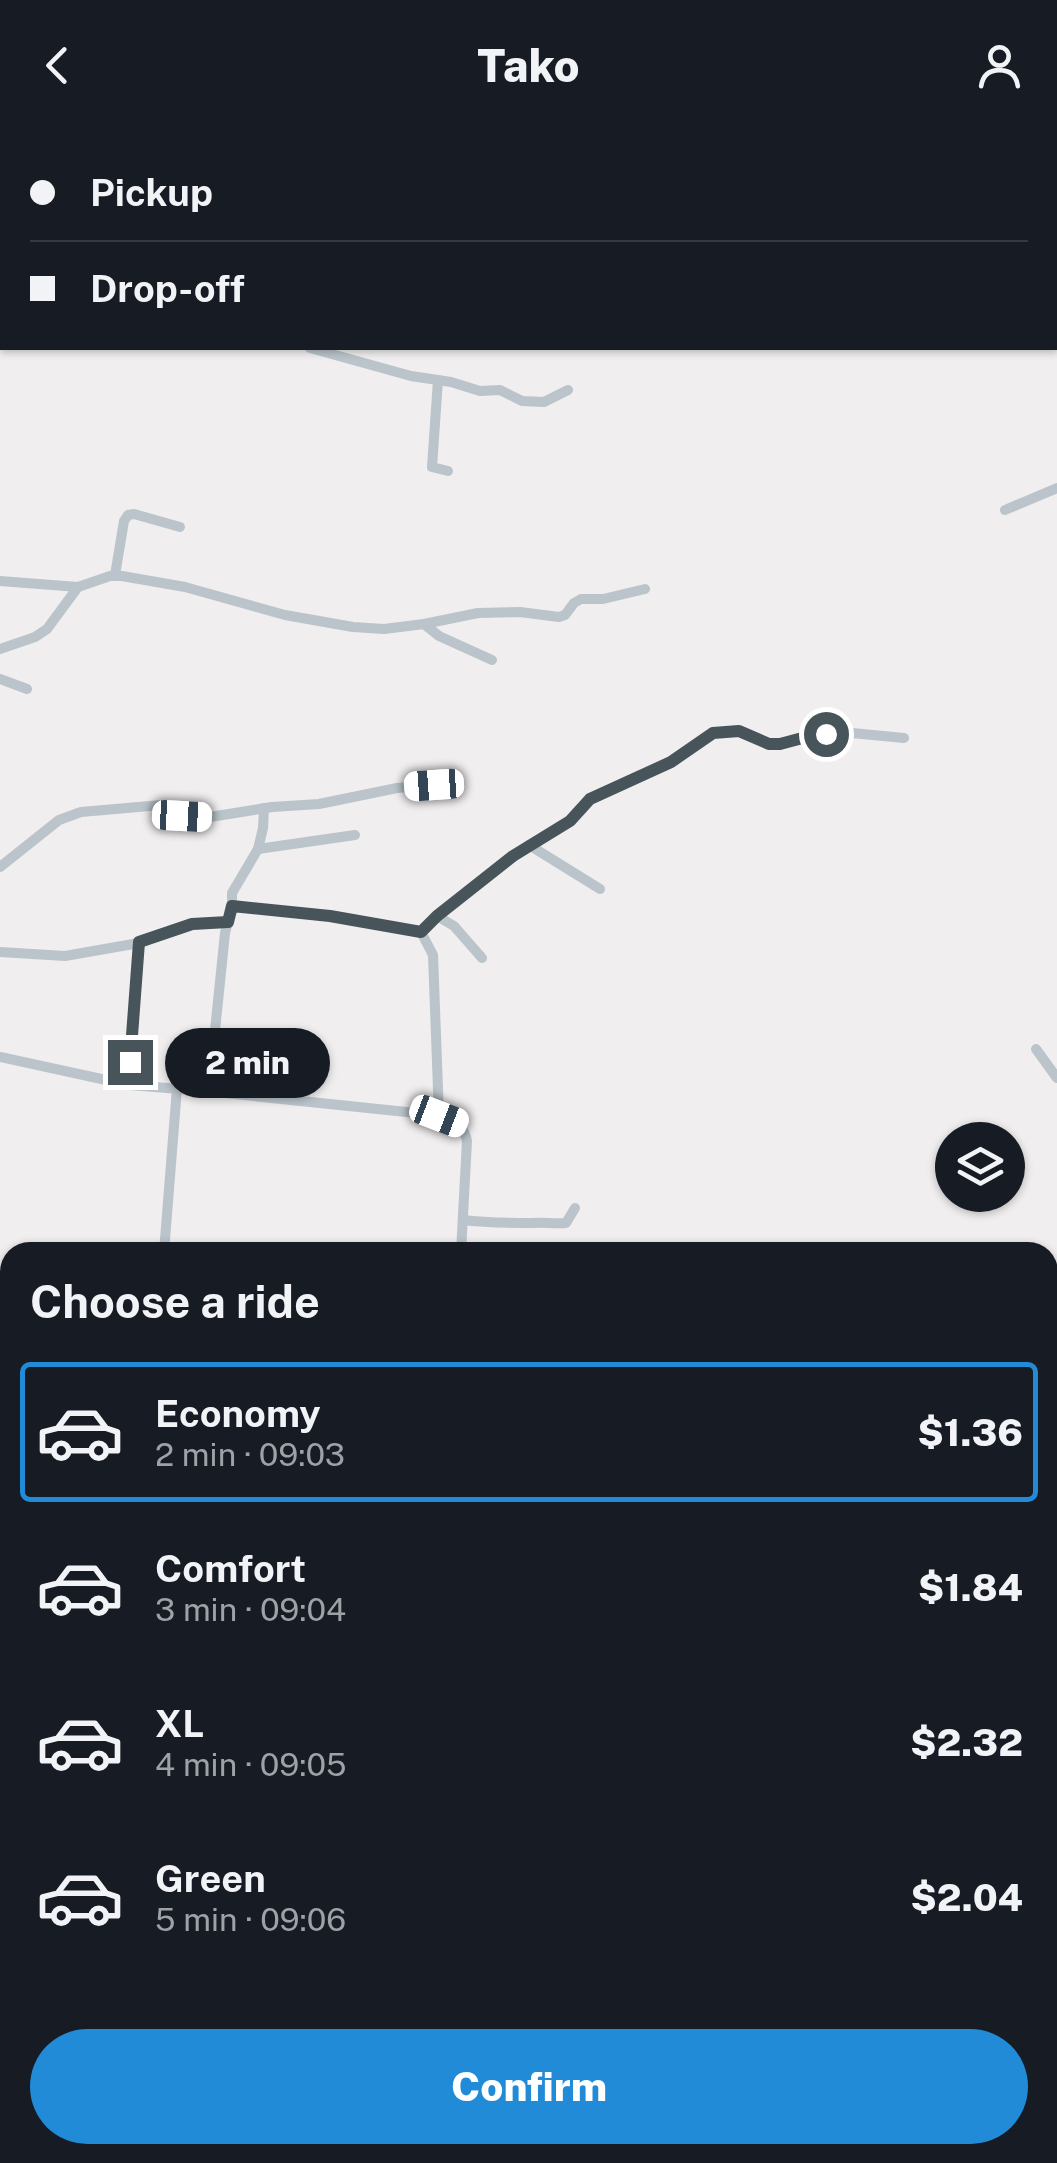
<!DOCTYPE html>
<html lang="en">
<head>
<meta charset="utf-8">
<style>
	body { margin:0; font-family:"Public Sans",sans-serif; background:#20242c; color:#f1f3f6; height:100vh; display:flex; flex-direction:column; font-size:38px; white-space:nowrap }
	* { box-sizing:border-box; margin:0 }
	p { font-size:32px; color:#9ea1a6 }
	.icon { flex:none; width:55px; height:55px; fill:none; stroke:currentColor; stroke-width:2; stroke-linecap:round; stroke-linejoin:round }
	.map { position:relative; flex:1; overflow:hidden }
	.side { position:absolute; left:0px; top:1112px; width:1058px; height:922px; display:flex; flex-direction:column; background:#171b24; border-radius:30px 30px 0 0; box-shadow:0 2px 8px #0004 }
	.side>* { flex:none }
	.guide { position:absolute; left:0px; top:0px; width:1058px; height:220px; box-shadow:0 2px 8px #0004; display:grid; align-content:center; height:220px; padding:0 30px; background:#171b24 }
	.tools { position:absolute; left:935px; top:992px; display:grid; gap:20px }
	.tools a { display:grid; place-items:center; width:90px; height:90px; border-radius:50%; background:#171b24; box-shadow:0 2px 8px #0004; font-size:50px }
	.end { position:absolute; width:45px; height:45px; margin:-22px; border:12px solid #47545a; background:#fff; box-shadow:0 0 0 5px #fff }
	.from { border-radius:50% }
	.bubble { position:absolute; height:70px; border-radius:35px; background:#171b24; box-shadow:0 2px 8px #0004; font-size:32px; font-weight:800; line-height:70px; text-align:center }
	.car { position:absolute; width:30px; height:60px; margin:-30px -15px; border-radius:12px; box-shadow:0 0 8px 2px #0007; background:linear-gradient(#fff 24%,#345 0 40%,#fff 0 76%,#345 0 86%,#fff 0) }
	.guide b { display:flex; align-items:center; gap:35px; height:95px; font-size:38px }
	.guide b+b { border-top:2px solid #363941 }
	.guide i { width:25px; height:25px; background:#f1f3f6 }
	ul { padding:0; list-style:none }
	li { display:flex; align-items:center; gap:30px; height:140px; margin:0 20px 15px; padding:0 10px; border:5px solid transparent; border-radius:10px }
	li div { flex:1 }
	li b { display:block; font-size:38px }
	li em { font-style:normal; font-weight:800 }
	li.selected { border-color:#218bd8 }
	li>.icon { width:90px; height:90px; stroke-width:1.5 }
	h2 { padding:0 30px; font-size:45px; line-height:120px }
	.primary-button { display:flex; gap:20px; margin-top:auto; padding:20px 30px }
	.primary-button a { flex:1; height:115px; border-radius:60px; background:#218bd8; color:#fff; font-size:40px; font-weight:800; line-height:115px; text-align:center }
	header { display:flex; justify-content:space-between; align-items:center; height:130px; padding:0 30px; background:#171b24; font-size:45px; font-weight:800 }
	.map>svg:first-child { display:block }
	.green { fill:#beedc9 }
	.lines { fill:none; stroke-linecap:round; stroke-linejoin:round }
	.minor { stroke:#bac4ca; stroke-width:10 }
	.route { stroke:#47545a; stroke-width:12 }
</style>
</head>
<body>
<header><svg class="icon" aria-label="back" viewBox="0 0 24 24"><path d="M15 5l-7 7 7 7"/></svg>Tako<svg class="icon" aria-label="person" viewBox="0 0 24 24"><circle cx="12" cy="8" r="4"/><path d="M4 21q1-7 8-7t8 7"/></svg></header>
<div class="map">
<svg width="1057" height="2033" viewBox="0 0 1057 2033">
	<rect width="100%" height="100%" fill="#f0eeee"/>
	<g class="green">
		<polygon points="824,0 1057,0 1057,129 1055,130 1055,2 823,2"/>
		<polygon points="1057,1736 1057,1801 1048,1802 1048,1743"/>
	</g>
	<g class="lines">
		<g class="minor">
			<polyline points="298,2 298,0"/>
			<polyline points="0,41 2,42"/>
			<polyline points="0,208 2,209"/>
			<polyline points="310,218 411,246 451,252 480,261 500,260 522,271 544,272 568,260"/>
			<polyline points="438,250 432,337 448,341"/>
			<polyline points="1005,380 1057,358"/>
			<polyline points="115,445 124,391 128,385 134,384 180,397"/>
			<polyline points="0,451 78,457 110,446 122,446 185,457 285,485 353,497 384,499 424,494 478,483 520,482 559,487 565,485 574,473 581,469 603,469 645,459"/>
			<polyline points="424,494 439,506 492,530"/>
			<polyline points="0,519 35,507 47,499 78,457"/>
			<polyline points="0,549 27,559"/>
			<polyline points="529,715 600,759"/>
			<polyline points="258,719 355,705"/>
			<polyline points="0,737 59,690 81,682 161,675 167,675 182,685 210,687 272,677 319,674 397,658 434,655"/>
			<polyline points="232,776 330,786 421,802 433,825 439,986"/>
			<polyline points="437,786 454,796 482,828"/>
			<polyline points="421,802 437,786 513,726 569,691 590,669 671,633 713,603 739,601 769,614 780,614 810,606 826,604 852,603 904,608"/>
			<polyline points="0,822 65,826 139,813 192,795 228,792"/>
			<polyline points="1036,919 1057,948"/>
			<path d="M 0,927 L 129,955 L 205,961 L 416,983 C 437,986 463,987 467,1011 L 461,1122"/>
			<polyline points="129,955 139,813"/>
			<polyline points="205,961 213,920 225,803 232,776 232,763 258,719 263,698 264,678"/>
			<path d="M 463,1090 C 487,1093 508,1093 531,1093 C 543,1092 554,1094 566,1093 L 575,1078"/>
			<polyline points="164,1122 177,958"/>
			<polyline points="0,1318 10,1318"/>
			<polyline points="1048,1485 1057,1479"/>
			<polyline points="0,1643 10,1644"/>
			<polyline points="0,1782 10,1782"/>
			<polyline points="0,1906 10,1903"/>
			<polyline points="0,1952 10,1948"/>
			<polyline points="1048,2008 1057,2006"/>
			<polyline points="140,2025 141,2033"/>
			<polyline points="209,2025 210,2033"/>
			<polyline points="279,2025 279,2033"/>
			<polyline points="475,2025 475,2033"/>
			<polyline points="551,2025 552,2033"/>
			<polyline points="740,2025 740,2033"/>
			<polyline points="367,2033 367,2025"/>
			<polyline points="406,2033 407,2025"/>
			<polyline points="951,2033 981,2025"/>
		</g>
	</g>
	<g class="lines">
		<polyline class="route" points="130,932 139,812 192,794 228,792 232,776 330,786 421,802 437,786 513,726 570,691 590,669 671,632 713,603 739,601 769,614 780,614 810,606 826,604"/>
	</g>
</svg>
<div class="tools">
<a><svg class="icon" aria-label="layers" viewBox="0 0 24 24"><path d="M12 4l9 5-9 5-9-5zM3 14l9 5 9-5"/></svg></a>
</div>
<i class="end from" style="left:826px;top:604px"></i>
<i class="end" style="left:130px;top:932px"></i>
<div class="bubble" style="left:165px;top:898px;width:165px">2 min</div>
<i class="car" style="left:434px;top:655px;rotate:266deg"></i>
<i class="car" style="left:182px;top:686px;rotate:93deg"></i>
<i class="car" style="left:439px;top:986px;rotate:111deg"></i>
<div class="guide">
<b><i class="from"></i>Pickup</b>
<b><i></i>Drop-off</b>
</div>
<section class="side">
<h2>Choose a ride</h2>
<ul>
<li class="selected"><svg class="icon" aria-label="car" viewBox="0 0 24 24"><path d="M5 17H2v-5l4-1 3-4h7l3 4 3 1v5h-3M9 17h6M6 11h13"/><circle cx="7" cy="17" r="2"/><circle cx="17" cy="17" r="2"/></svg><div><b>Economy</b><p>2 min · 09:03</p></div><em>$1.36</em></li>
<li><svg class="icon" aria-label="car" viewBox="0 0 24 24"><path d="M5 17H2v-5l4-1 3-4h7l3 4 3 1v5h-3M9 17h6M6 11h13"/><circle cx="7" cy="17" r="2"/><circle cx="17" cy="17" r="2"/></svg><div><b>Comfort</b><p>3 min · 09:04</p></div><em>$1.84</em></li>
<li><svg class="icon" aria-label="car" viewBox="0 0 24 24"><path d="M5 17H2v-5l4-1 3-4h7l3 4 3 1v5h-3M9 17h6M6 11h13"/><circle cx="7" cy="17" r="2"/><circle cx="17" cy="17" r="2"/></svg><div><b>XL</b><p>4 min · 09:05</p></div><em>$2.32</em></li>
<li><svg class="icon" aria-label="car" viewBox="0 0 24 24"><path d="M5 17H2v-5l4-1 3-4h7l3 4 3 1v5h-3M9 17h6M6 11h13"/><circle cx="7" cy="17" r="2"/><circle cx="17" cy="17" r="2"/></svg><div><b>Green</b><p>5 min · 09:06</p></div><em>$2.04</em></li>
</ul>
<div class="primary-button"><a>Confirm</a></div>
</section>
</div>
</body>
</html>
